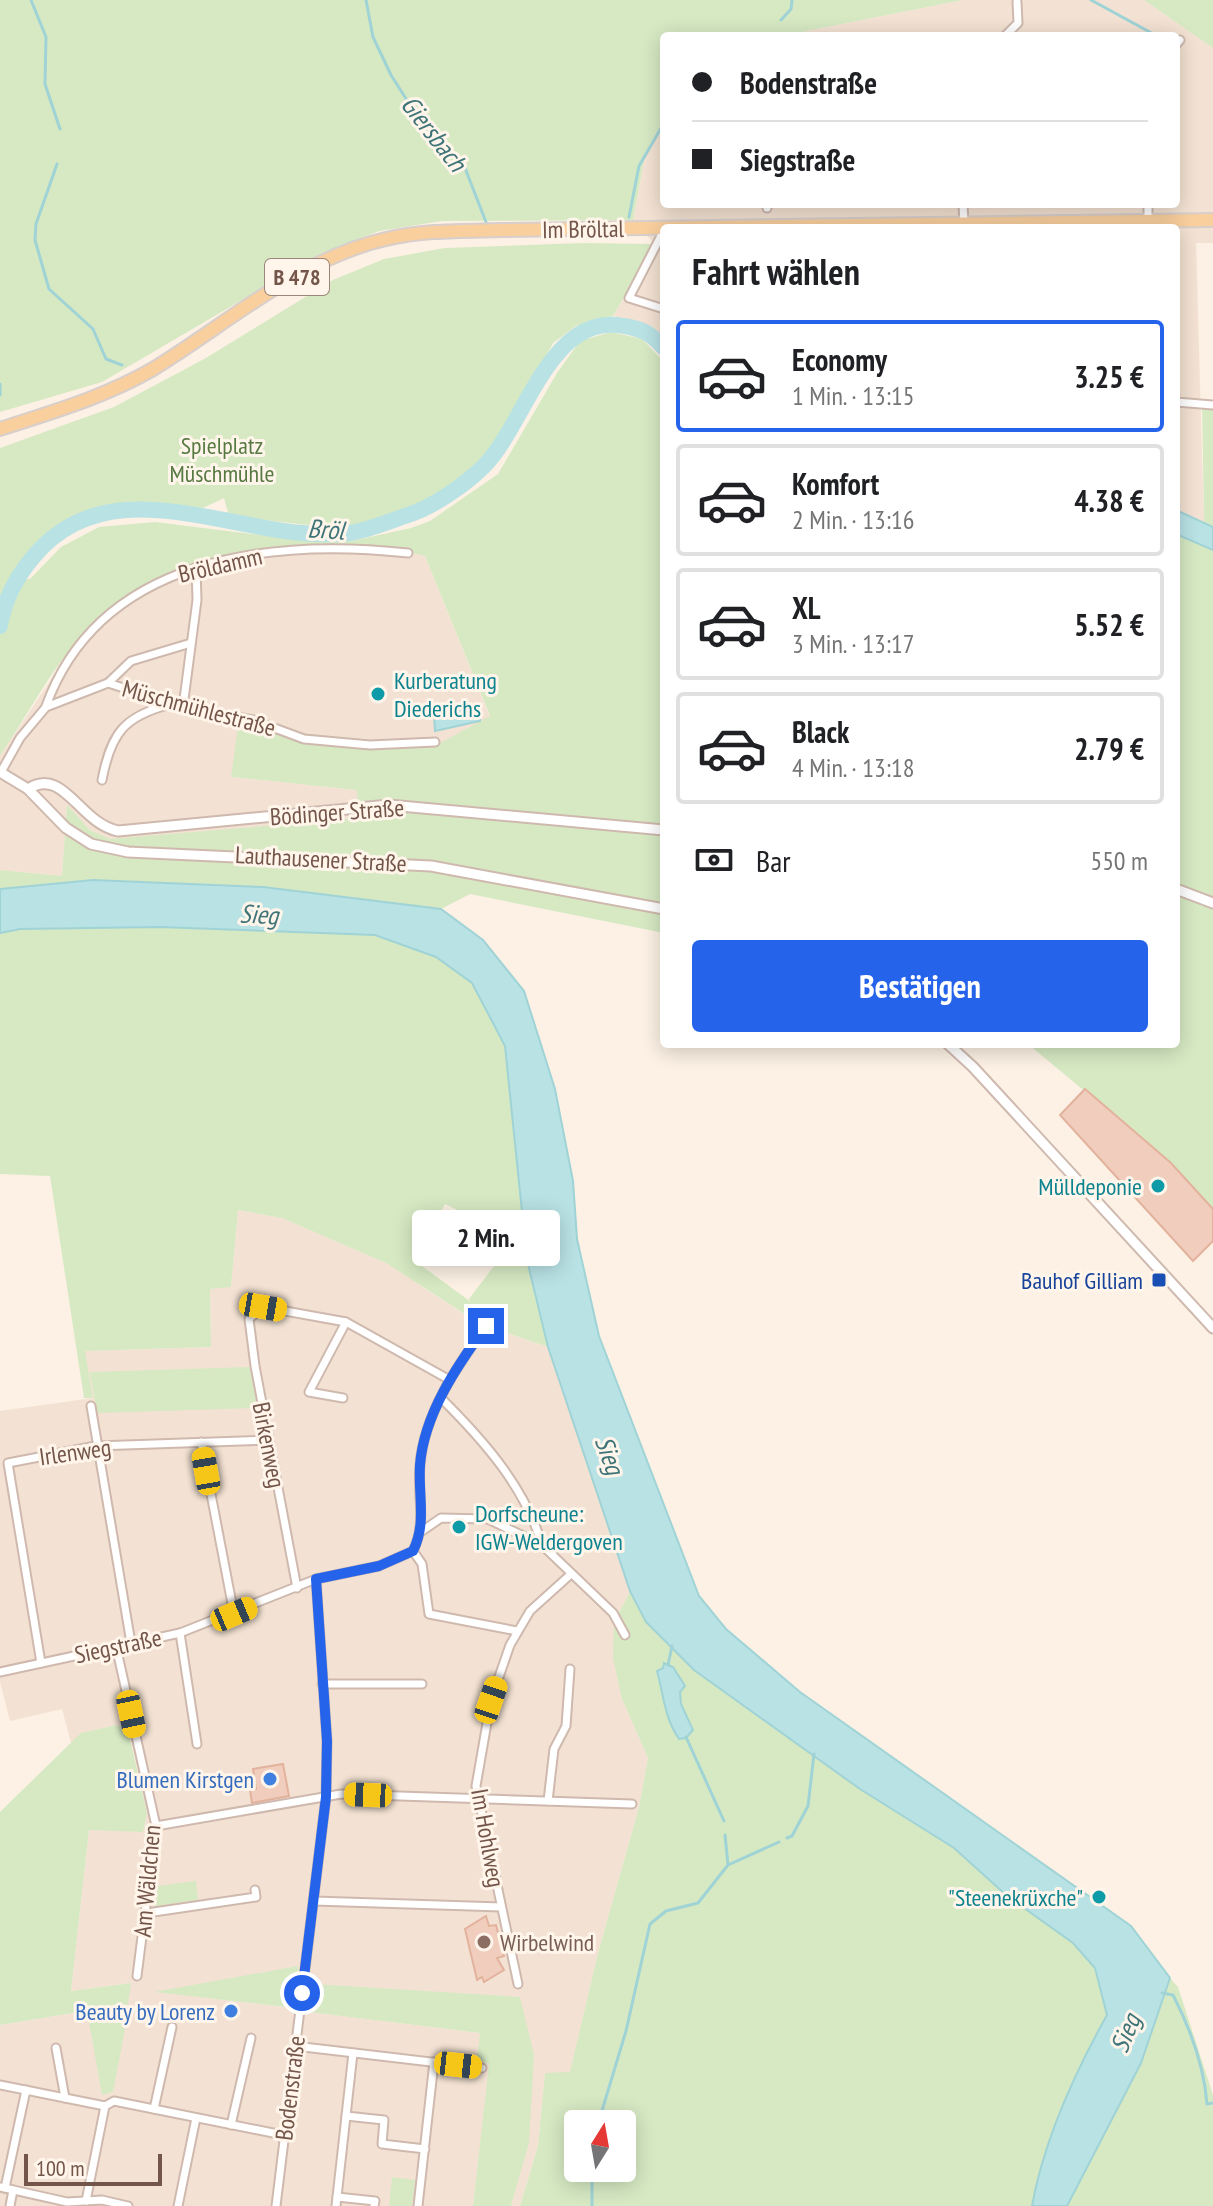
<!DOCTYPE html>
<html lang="de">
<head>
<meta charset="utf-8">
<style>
	body { margin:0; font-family:"PT Sans Narrow",sans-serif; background:#f6f6f6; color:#202124; height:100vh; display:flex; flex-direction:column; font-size:30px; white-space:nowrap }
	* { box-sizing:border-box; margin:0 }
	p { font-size:26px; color:#757577 }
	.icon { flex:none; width:44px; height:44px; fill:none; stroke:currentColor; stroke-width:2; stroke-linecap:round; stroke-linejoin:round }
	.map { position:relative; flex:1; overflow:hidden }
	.details { position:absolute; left:660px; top:224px; width:520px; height:824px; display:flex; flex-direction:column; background:#fff; border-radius:8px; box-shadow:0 4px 20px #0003 }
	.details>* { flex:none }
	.top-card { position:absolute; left:660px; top:32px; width:520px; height:176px; border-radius:8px; box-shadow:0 4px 20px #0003; display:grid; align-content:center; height:176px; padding:0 32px; background:#fff }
	.needle { width:52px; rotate:11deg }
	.controls { position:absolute; left:564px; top:2110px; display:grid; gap:16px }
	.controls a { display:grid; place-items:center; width:72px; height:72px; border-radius:8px; background:#fff; box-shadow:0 4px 20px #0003; font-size:40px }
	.scale { position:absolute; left:24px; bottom:20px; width:138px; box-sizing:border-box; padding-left:8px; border:4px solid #74554a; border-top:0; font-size:22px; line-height:28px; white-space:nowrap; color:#74554a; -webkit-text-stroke:6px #fff5ea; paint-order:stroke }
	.end { position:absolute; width:36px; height:36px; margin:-18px; border:10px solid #2563eb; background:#fff; box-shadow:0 0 0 4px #fff }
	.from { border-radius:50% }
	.bubble { position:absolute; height:56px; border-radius:8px; background:#fff; box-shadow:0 4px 20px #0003; font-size:26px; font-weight:600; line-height:56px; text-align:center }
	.car { position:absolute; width:24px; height:48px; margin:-24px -12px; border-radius:10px; box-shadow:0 0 6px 2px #0007; background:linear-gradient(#f5c518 24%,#345 0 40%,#f5c518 0 76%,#345 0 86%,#f5c518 0) }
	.top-card b { display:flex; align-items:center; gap:28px; height:76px; font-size:30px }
	.top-card b+b { border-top:2px solid #e0e0e0 }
	.top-card i { width:20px; height:20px; background:#202124 }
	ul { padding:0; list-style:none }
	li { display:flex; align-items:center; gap:24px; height:112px; margin:0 16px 12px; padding:0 16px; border:4px solid #e0e0e0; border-radius:8px }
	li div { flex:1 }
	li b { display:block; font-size:30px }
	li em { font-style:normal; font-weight:600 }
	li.selected { border-color:#2563eb }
	li>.icon { width:72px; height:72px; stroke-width:1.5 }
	h2 { padding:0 32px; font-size:36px; line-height:96px }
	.pay { display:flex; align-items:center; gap:20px; height:88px; padding:0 32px; font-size:30px }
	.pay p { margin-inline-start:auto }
	.button { display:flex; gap:16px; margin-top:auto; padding:16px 32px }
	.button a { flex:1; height:92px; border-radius:8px; background:#2563eb; color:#fff; font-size:32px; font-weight:600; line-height:92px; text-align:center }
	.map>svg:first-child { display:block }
	.residential { fill:#f3e2d3; fill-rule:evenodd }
	.green { fill:#d6e9c3; fill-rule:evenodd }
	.water { fill:#b9e2e5; stroke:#a0d3d6; stroke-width:2 }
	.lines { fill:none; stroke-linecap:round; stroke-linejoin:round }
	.stream { stroke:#a0d3d6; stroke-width:3 }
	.river { stroke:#b9e2e5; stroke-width:16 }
	.building { fill:#f0cdbd; stroke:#e3b29d; stroke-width:2 }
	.minor-casing { stroke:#cfb9ae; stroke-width:11 }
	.tertiary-casing { stroke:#cfb9ae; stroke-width:13 }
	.primary-casing { stroke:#d8cfcc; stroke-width:16 }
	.minor { stroke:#fff; stroke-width:7 }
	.tertiary { stroke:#fff; stroke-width:9 }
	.primary { stroke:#f9cf9e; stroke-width:12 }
	.route { stroke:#2563eb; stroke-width:10 }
	.culture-dot { fill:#0f9aa8; stroke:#fff5ea; stroke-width:3 }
	.transit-dot { fill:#1a4fb4; stroke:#fff5ea; stroke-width:3 }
	.shop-dot { fill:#3f7fe0; stroke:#fff5ea; stroke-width:3 }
	.education-dot { fill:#8d6e63; stroke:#fff5ea; stroke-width:3 }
	.labels { text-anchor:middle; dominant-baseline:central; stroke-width:6; stroke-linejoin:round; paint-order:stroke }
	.shield { fill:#fff5ea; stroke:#9e857a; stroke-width:2 }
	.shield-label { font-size:22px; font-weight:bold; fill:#74554a }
	.street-label { font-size:24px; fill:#74554a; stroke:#fff5ea }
	.park-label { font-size:24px; fill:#577942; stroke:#fff5ea }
	.culture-label { font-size:24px; fill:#0d838f; stroke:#fff5ea; text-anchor:start }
	.transit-label { font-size:24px; fill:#164399; stroke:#fff5ea; text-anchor:end }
	.shop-label { font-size:24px; fill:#366cbe; stroke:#fff5ea; text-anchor:end }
	.education-label { font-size:24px; fill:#785e54; stroke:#fff5ea; text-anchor:start }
	.water-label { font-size:26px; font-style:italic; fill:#3f7478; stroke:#fff5ea }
</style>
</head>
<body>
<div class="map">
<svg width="1213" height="2206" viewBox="0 0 1213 2206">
	<rect width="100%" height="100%" fill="#fcf1e4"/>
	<g class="residential">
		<polygon points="963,0 1144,0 1213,48 1213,243 1196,243 1204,522 1176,517 1176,228 664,228 664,341 650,326 613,316 655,244 633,220 646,151 664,120 664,204 1176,204 1176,36 781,36"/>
		<polygon points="404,551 425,556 490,717 436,746 334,738 231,777 357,790 358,818 110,840 90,830 67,806 62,876 0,870 0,756 73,646 92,625 164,576 205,561 251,552"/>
		<path d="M 238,1210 L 282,1218 L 386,1263 L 479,1324 L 548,1347 L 630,1591 L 614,1623 L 622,1699 L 648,1758 L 639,1807 L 597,1957 L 570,2073 L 545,2073 L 538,2146 L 520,2206 L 511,2206 L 529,2143 L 520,1997 L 310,2012 L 480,2033 L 490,2064 L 473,2206 L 0,2206 L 0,2025 L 128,2004 L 130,1983 L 71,1991 L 89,1829 L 143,1832 L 147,1813 L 129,1730 L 116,1725 L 82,1733 L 71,1743 L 62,1709 L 10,1721 L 0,1682 L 0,1411 L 93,1398 L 84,1351 L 211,1347 L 210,1289 L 231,1286 ZM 298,1973 L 291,1979 L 286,2007 L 157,1992 Z"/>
	</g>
	<g class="green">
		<polygon points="0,0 963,0 781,36 664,36 664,120 646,151 633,220 442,221 379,231 322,253 102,382 0,412"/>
		<polygon points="1144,0 1213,0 1213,48"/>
		<path d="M 584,243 L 655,244 L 613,316 L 576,326 L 553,343 L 513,417 L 480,464 L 423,507 L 351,530 L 229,516 L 224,498 L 203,508 L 202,513 C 114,500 54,504 6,588 L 31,578 L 61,547 L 99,527 L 155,522 L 301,540 L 352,541 L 411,528 L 430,521 L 498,474 L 557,373 L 580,341 L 611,332 L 642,339 L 664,362 L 664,933 L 470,894 L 441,909 L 0,889 L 0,870 L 62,876 L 67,805 L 90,830 L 110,839 L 358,818 L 357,790 L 231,777 L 238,727 L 435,746 L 490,716 L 425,556 L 404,551 C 291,552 181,539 92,625 C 55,661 29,713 0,756 L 0,448 L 114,407 L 206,358 L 333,280 L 384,259 L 445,248 Z"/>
		<polygon points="1202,400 1213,401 1213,527 1204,522"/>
		<polygon points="1176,534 1213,550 1213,1209 1171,1163 1028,1044 1176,1044"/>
		<path d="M 160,927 L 375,935 L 436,957 L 472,983 L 505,1046 L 527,1260 L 548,1347 L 480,1324 L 386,1263 L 282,1218 L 238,1210 L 231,1287 L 210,1289 L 211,1347 L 85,1351 L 93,1398 L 84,1398 L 50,1176 L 0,1174 L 0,933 L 20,929 ZM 445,1204 L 499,1230 L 507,1249 L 469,1299 L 471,1302 L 415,1261 Z"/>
		<polygon points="250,1367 257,1408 97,1413 90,1372"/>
		<path d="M 630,1591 L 646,1622 L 694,1670 L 860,1789 L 954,1848 L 1006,1895 L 1073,1943 L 1095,1967 L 1107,2015 C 1073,2074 1044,2139 1032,2206 L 520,2206 L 538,2146 L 545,2073 L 570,2072 L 597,1957 L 639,1807 L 648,1758 L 622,1699 L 613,1658 L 614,1623 ZM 578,2124 L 622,2124 L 622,2168 L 578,2168 Z"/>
		<polygon points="116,1725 128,1730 147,1813 143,1832 89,1830 71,1991 131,1983 128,2004 0,2025 0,1812 81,1733"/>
		<polygon points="196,1881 198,1900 155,1906 158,1886"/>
		<polygon points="298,1966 298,1973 291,1979 286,2007 154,1992"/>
		<polygon points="1170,1978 1178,1987 1213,2095 1213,2206 1067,2206 1141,2063"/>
		<polygon points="313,1984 520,1997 534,2055 529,2143 511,2206 473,2206 489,2064 477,2060 480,2033 309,2012"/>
		<polygon points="118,2013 126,2024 113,2092 102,2095 89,2022"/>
		<polygon points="392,2177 415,2180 412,2206 389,2206"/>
	</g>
	<g class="water">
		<polygon points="1176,510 1213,527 1213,550 1176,534"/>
		<polygon points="472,705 481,709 480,721 435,731 434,716 438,711 455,713"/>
		<path d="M 93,880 L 263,887 L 441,909 L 483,940 L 524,991 L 555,1089 L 573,1181 L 577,1239 L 599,1336 L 699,1596 L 726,1629 L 800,1692 L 1131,1926 L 1170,1978 L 1141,2063 L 1067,2206 L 1032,2206 C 1044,2139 1074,2074 1107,2015 L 1095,1968 L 1073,1943 L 1006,1895 L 954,1848 L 860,1789 L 694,1670 L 646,1622 L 630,1591 L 548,1347 L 527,1260 L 505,1046 L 472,983 L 436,957 L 375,935 L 160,927 L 20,929 L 0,933 L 0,889 Z"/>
		<path d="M 664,1663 L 673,1667 L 685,1686 L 680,1692 L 681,1704 L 693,1730 L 686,1738 L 679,1739 C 664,1717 664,1696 657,1671 L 663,1668 Z"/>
	</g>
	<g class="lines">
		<g class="stream">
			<polyline points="31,0 46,37 45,84 60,129"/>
			<polyline points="366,0 373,37 391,75 429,135 465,168 486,222"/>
			<polyline points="1091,0 1157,36"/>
			<polyline points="781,20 791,9 792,0"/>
			<polyline points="57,164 36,224 35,240 49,289 93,329 106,359 122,365"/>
			<polyline points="1153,204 1153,206"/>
			<polyline points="629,217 639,166 664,123"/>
			<polyline points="0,384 0,395"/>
			<polyline points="668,1665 672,1646"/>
			<polyline points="686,1737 724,1821"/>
			<polyline points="787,1838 792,1836 808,1806 814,1754"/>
			<polyline points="728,1865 779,1842"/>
			<path d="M 1162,1993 L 1173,1995 C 1190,2028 1204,2066 1207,2104 L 1213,2103"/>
			<polyline points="598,2124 626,2031 650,1924 666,1911 698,1903 728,1865 725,1835"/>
			<polyline points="592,2168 592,2206"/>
		</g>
		<path class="river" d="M 0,626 C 4,600 17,576 34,556 C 116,459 246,546 350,533 C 369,530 390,521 408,515 C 433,507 465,485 484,466 C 526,424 549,312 624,326 C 643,329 650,333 664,348"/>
	</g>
	<g class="building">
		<polygon points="1085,1089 1171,1163 1213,1209 1213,1241 1193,1261 1060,1115"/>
		<polygon points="283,1764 289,1796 252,1803 250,1790 256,1789 253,1769"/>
		<polygon points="486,1916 489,1926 496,1925 504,1956 497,1958 504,1970 484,1982 482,1977 477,1980 465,1929"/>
	</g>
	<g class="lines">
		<defs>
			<g id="minor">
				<polyline points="1005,36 1018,23 1017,2"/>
				<polyline points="1176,45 1180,40"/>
				<polyline points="963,204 964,224"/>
				<polyline points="767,208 767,204"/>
				<polyline points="1148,228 1148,204"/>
				<polyline points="664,230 629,298 664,309"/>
				<polyline points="1176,402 1213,405"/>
				<polyline points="108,683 131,661 191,643"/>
				<path d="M 46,706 C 100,557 270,538 408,553"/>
				<polyline points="183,707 197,600 196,567"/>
				<polyline points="1,772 20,738 46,707 108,683 183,707 253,720 304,739 370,745 435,742"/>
				<path d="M 102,780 C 111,733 124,716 171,704"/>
				<polyline points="343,1398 309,1392 346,1322"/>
				<path d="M 442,1399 C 484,1441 525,1487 542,1545"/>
				<polyline points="91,1406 131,1643"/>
				<polyline points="201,1442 234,1614"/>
				<polyline points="422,1531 441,1518 488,1519 542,1545 613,1613 625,1635"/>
				<polyline points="413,1551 422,1564 429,1614 517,1631"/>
				<polyline points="297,1588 255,1366 249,1319 263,1307 346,1322 448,1379"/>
				<polyline points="180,1633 197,1744"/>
				<polyline points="116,1646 156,1826 137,1976"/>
				<polyline points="41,1663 8,1463 96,1446 268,1440"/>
				<path d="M 0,1672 L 180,1633 L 316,1579 L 379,1566 L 413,1551 C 427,1523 417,1495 420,1465 C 424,1414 457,1366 486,1326"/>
				<polyline points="322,1684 422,1684"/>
				<polyline points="548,1801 554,1749 566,1726 570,1669"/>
				<polyline points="156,1826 341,1794 632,1804"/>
				<polyline points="314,1901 501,1907"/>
				<polyline points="147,1913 256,1897 255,1890"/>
				<polyline points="518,1984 476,1786 491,1700 510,1645 530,1611 571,1574"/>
				<polyline points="295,2046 482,2068"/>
				<polyline points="56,2048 65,2098"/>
				<polyline points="0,2085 105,2106 114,2101 283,2135"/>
				<polyline points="154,2109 172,2027"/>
				<polyline points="346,2116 384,2120 382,2144 425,2149"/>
				<polyline points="231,2125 251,2038"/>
				<polyline points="0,2187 67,2202 102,2200 128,2206"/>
				<polyline points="5,2188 26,2090"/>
				<polyline points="337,2197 375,2201 374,2206"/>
				<polyline points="86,2201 105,2106"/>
				<polyline points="10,2206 13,2190"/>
				<polyline points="178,2206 196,2118"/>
				<polyline points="276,2206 326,1797 327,1741 316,1579"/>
				<polyline points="336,2206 353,2053"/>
				<polyline points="418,2206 434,2062"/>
			</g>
			<g id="tertiary">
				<polyline points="0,772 28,789 66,828 91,844 128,852 431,866 664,909"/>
				<path d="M 28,789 C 64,766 79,823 118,831 L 389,805 L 664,830"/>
				<polyline points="1176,889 1213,903"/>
				<polyline points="948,1044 973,1067 1213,1328"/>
			</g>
			<path id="primary" d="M 0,429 C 52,412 105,397 153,369 C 227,324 300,258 386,239 C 424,230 463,231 502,230 L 1213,220"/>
		</defs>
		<use href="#minor" class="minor-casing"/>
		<use href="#tertiary" class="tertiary-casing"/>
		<use href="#primary" class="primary-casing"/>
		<use href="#minor" class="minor"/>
		<use href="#tertiary" class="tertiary"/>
		<use href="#primary" class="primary"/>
	</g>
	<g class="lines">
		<path class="route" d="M 302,1993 L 326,1797 L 327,1741 L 316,1579 L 379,1566 L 413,1551 C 427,1523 418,1496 420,1465 C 424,1414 457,1366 486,1326"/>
	</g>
	<g class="culture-dot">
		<circle cx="378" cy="694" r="8"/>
		<circle cx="1158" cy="1186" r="8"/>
		<circle cx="459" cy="1527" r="8"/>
		<circle cx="1099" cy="1897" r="8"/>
	</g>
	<rect class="transit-dot" x="1151" y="1272" width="16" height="16" rx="4"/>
	<g class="shop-dot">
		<circle cx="270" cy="1779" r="8"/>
		<circle cx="231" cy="2011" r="8"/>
	</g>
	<circle class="education-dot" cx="484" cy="1942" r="8"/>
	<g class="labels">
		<rect class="shield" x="265" y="259" width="64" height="36" rx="6"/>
		<g class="shield-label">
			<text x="297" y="277">B 478</text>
		</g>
		<g class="street-label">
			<text transform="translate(583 229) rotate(-1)">Im Bröltal</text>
			<text transform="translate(220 565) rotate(-13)">Bröldamm</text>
			<text transform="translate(199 708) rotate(15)">Müschmühlestraße</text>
			<text transform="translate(337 812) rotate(-4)">Bödinger Straße</text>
			<text transform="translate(321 859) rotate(3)">Lauthausener Straße</text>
			<text transform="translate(269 1445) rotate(79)">Birkenweg</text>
			<text transform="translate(75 1452) rotate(-8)">Irlenweg</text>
			<text transform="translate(118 1646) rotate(-12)">Siegstraße</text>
			<text transform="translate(488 1838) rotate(80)">Im Hohlweg</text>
			<text transform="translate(147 1881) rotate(-85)">Am Wäldchen</text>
			<text transform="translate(290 2088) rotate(-83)">Bodenstraße</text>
		</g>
		<g class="park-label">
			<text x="222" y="445">Spielplatz<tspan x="222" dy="28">Müschmühle</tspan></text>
		</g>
		<g class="culture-label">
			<text x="394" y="680">Kurberatung<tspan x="394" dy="28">Diederichs</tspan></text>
			<text x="1142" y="1186" text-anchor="end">Mülldeponie</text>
			<text x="475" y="1513">Dorfscheune:<tspan x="475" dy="28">IGW-Weldergoven</tspan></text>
			<text x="1083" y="1897" text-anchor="end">"Steenekrüxche"</text>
		</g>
		<g class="transit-label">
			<text x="1143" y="1280">Bauhof Gilliam</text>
		</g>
		<g class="shop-label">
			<text x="254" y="1779">Blumen Kirstgen</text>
			<text x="215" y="2011">Beauty by Lorenz</text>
		</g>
		<g class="education-label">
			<text x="500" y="1942">Wirbelwind</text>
		</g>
		<g class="water-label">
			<text transform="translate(434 133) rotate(52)">Giersbach</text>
			<text transform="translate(326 529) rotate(4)">Bröl</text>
			<text transform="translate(259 914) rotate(3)">Sieg</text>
			<text transform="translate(610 1455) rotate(70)">Sieg</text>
			<text transform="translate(1125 2033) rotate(-68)">Sieg</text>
		</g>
	</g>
</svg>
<div class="controls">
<a><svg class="needle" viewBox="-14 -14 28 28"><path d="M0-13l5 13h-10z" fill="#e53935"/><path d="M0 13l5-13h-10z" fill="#757577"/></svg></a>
</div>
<div class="scale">100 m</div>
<i class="end from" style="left:302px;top:1993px"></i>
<i class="end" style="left:486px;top:1326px"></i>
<div class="bubble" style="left:412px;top:1210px;width:148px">2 Min.</div>
<i class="car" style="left:263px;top:1307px;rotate:100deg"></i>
<i class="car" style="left:206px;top:1471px;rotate:350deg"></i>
<i class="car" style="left:234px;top:1614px;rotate:67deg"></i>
<i class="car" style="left:491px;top:1700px;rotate:19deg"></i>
<i class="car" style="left:131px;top:1714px;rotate:168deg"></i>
<i class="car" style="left:368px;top:1795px;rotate:272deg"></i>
<i class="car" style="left:458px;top:2065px;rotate:96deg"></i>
<div class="top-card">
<b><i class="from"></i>Bodenstraße</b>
<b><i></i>Siegstraße</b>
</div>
<section class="details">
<h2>Fahrt wählen</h2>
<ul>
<li class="selected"><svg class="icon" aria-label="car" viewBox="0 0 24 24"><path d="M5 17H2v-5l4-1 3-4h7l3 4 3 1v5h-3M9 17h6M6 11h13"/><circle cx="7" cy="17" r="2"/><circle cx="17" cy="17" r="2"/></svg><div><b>Economy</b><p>1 Min. · 13:15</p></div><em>3.25 €</em></li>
<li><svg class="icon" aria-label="car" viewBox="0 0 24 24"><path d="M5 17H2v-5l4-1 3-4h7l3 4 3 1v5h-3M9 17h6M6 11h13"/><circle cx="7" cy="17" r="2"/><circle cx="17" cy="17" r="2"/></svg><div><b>Komfort</b><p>2 Min. · 13:16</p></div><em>4.38 €</em></li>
<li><svg class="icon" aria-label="car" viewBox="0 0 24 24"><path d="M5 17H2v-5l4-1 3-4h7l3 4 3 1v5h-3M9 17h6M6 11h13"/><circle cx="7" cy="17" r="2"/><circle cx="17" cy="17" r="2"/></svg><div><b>XL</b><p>3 Min. · 13:17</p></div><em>5.52 €</em></li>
<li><svg class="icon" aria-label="car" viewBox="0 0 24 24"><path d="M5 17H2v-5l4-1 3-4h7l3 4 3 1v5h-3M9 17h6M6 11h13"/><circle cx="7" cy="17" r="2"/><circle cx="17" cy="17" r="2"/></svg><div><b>Black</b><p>4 Min. · 13:18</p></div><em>2.79 €</em></li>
</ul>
<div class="pay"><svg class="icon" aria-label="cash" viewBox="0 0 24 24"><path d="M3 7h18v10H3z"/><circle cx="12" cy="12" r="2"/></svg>Bar<p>550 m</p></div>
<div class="button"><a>Bestätigen</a></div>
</section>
</div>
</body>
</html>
